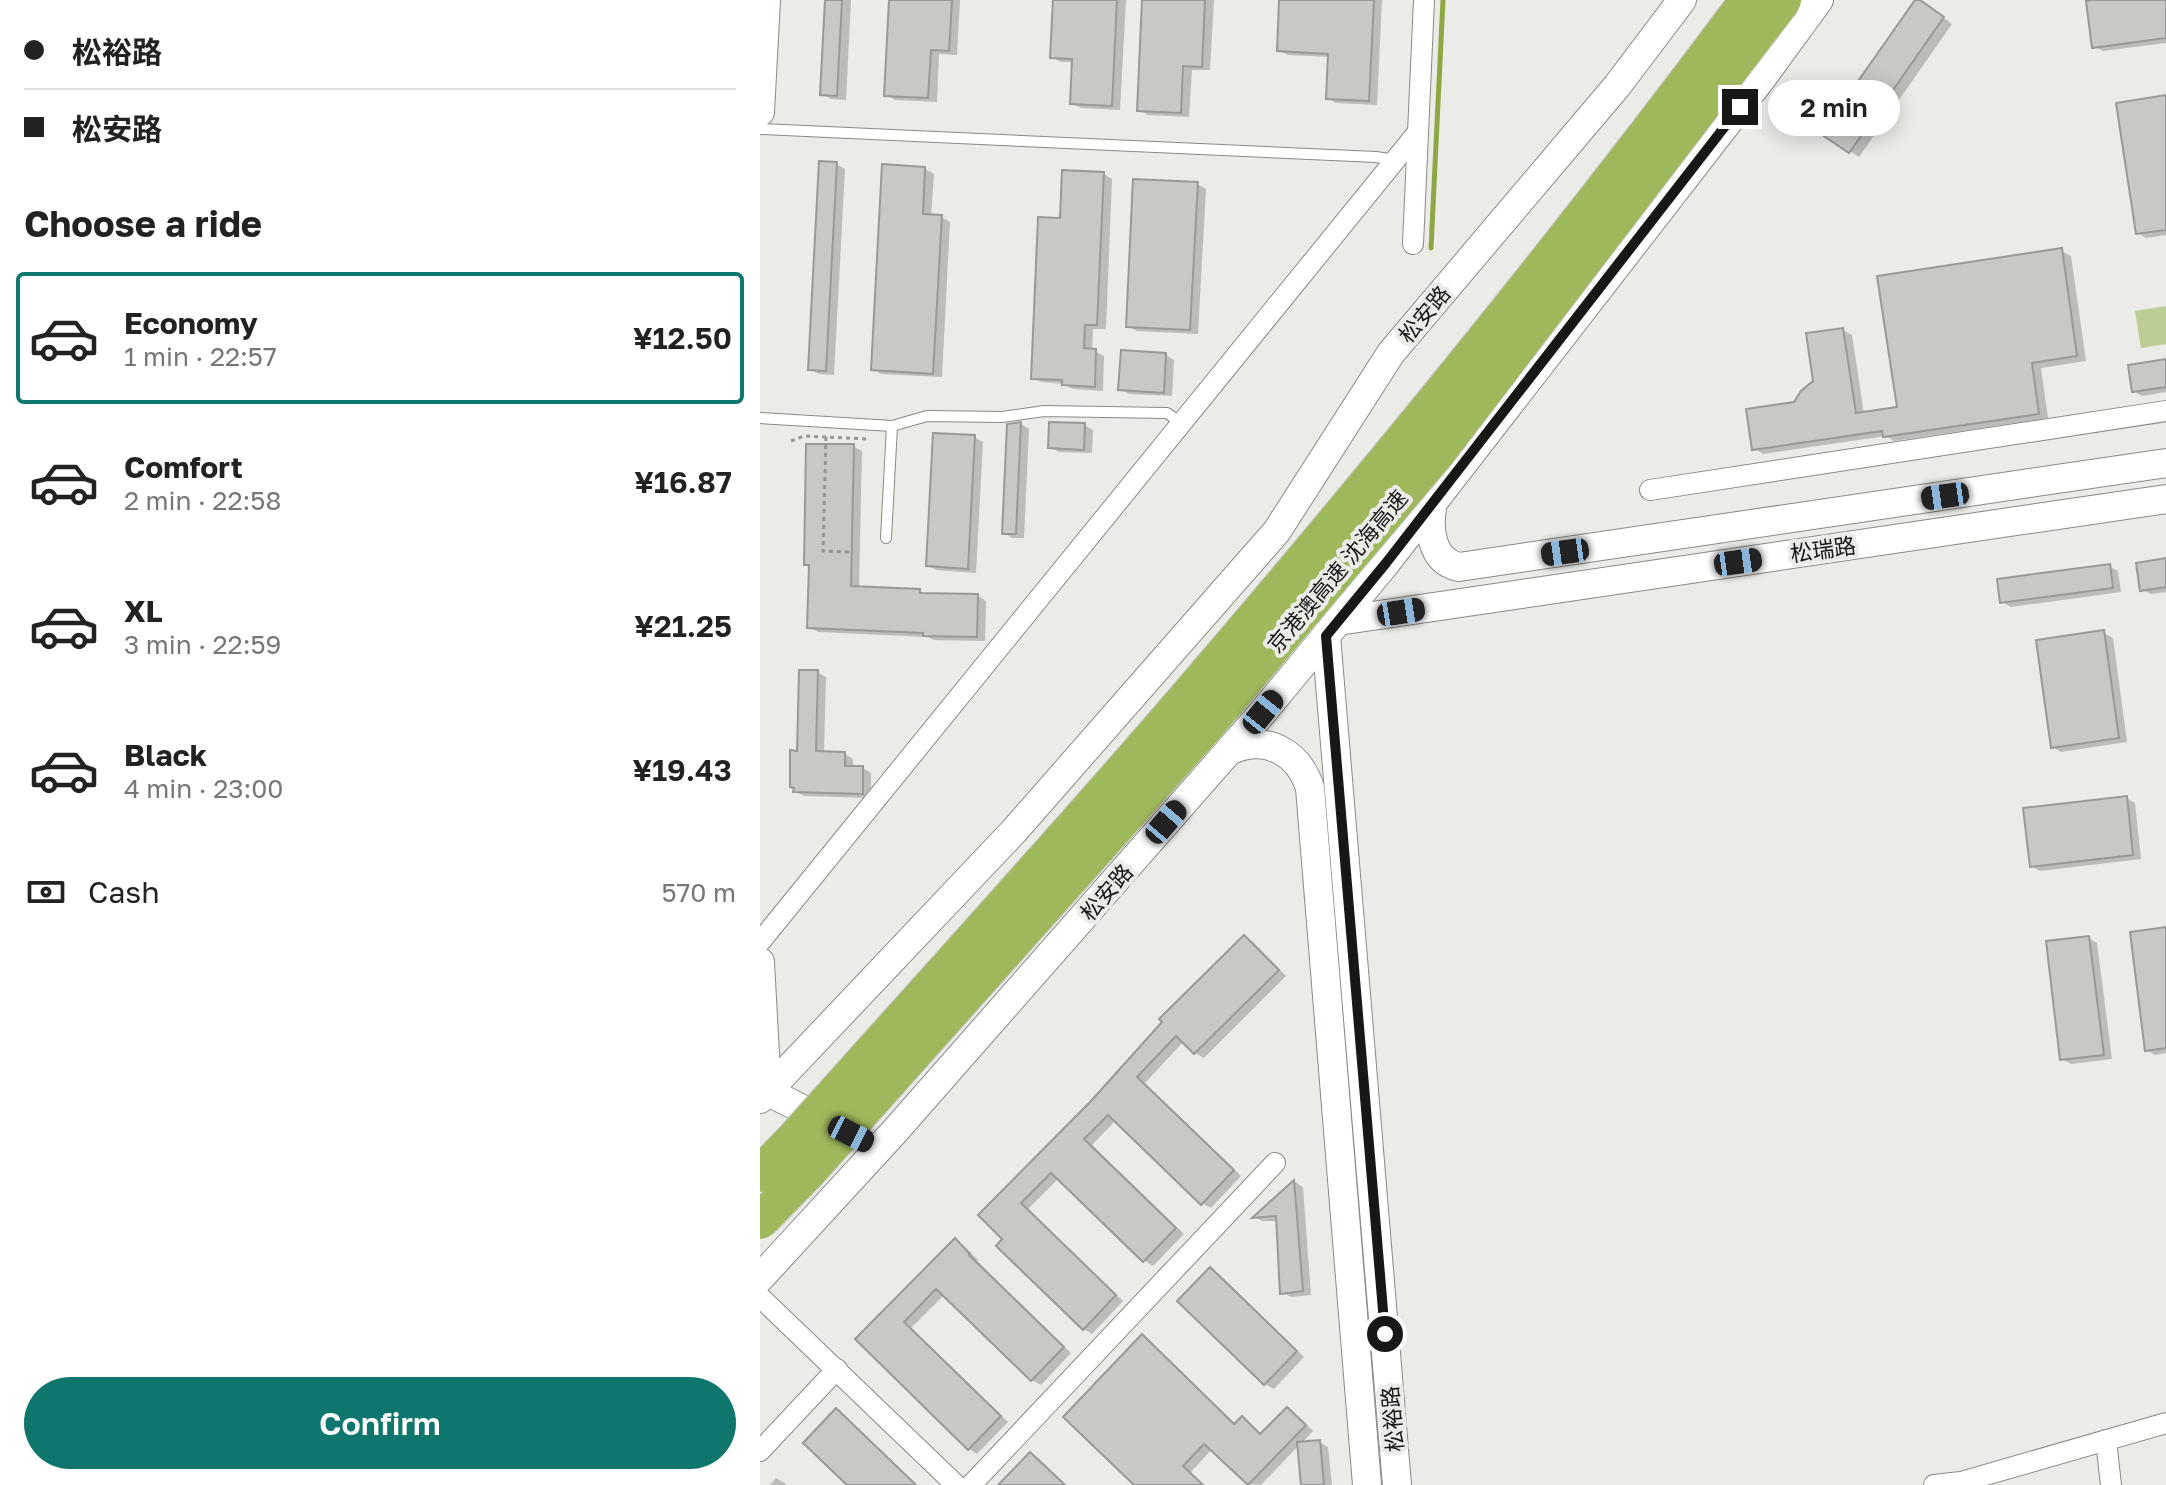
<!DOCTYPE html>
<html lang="en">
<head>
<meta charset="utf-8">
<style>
	body { margin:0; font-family:"Golos Text","Noto Sans SC",sans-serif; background:#f6f6f6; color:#222; height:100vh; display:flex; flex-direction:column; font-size:30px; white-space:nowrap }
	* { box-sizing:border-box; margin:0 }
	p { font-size:26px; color:#767676 }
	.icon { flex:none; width:44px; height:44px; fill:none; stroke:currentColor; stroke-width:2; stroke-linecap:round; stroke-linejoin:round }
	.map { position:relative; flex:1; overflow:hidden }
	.panel { display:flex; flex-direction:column; background:#fff; width:760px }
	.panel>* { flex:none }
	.hud { display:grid; align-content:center; height:176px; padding:0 24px; background:#fff }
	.end { position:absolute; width:36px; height:36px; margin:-18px; border:10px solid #171816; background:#fff; box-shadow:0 0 0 4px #fff }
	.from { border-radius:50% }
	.bubble { position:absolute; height:56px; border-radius:28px; background:#fff; box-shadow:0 4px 20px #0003; font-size:26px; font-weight:600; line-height:56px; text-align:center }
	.car { position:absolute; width:24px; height:48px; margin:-24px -12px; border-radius:10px; box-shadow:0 0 6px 2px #0007; background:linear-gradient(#222 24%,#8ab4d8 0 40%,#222 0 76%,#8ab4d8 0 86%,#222 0) }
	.hud b { display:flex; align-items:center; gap:28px; height:76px; font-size:30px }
	.hud b+b { border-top:2px solid #e0e0e0 }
	.hud i { width:20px; height:20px; background:#222 }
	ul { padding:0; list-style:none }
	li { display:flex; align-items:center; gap:24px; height:132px; margin:0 16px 12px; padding:0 8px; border:4px solid transparent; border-radius:8px }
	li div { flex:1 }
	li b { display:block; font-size:30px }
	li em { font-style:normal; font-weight:600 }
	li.current { border-color:#0f766e }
	li>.icon { width:72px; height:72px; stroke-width:1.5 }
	h2 { padding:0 24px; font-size:36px; line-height:96px }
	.pay { display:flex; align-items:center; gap:20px; height:88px; padding:0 24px; font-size:30px }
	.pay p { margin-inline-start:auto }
	.button { display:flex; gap:16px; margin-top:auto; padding:16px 24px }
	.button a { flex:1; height:92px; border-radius:48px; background:#0f766e; color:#fff; font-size:32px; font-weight:600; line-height:92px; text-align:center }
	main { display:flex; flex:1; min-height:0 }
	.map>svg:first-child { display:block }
	.green { fill:#bcce93 }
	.shadow { fill:#0003 }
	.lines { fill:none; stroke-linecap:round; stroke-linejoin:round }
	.stream { stroke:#8ea745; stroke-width:5 }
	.building { fill:#c8c9c5; stroke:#999a97; stroke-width:2 }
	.lane-casing { stroke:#898a86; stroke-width:12 }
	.street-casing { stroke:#898a86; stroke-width:22 }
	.secondary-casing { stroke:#898a86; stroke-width:30 }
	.path { stroke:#959692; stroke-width:3; stroke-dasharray:4 4; stroke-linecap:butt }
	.lane { stroke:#fff; stroke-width:10 }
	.street { stroke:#fff; stroke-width:20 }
	.secondary { stroke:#fff; stroke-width:28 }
	.highway-bridge-casing { stroke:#c7c8c7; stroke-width:38; stroke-linecap:butt }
	.highway-bridge { stroke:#a0b85c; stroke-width:36 }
	.route { stroke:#171816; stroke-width:10 }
	.labels { text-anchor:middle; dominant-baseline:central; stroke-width:8; stroke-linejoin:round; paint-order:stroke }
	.street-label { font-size:22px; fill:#171816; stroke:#ebece8 }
</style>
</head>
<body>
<main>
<section class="panel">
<div class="hud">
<b><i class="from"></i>松裕路</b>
<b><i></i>松安路</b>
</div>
<h2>Choose a ride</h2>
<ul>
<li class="current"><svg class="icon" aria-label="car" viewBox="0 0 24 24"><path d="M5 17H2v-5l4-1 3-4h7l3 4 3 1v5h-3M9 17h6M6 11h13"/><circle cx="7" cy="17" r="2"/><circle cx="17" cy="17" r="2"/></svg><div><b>Economy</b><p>1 min · 22:57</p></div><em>¥12.50</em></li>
<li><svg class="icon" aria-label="car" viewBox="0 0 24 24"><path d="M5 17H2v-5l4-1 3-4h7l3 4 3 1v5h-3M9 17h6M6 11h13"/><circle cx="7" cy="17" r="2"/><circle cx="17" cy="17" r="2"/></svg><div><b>Comfort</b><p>2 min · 22:58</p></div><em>¥16.87</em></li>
<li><svg class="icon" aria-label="car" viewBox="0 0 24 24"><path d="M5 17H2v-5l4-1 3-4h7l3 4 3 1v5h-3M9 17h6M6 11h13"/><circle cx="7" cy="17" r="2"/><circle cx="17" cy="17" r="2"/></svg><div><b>XL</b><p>3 min · 22:59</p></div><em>¥21.25</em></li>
<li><svg class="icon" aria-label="car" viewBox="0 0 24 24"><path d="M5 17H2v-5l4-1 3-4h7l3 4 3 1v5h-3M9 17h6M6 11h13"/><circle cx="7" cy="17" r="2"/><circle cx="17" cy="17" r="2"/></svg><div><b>Black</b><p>4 min · 23:00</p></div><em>¥19.43</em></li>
</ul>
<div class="pay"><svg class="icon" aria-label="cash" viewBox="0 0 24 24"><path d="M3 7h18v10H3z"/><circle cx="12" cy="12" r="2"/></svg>Cash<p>570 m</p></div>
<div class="button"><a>Confirm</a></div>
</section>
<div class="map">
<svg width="1406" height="1485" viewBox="0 0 1406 1485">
	<rect width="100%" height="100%" fill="#ebece8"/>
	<polygon class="green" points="1406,306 1406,344 1381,348 1375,311"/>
	<g class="shadow">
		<polygon points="67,0 91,0 86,100 71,99 62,94"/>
		<polygon points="131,0 200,0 197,55 179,54 177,102 135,100 127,95"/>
		<polygon points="295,0 366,0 360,110 321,108 312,103 314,62 301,62 292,57"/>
		<polygon points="384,0 454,0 450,70 432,70 429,117 388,115 379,110"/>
		<polygon points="521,0 622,0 617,105 576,103 568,98 570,57 528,55 519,50"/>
		<polygon points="1348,0 1406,0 1406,43 1343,51 1334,46"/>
		<polygon points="1166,5 1192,24 1099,157 1064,133"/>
		<polygon points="1406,97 1406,235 1386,238 1378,233"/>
		<polygon points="76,164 85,169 74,375 59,374 50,369"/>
		<polygon points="165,169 174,174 171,217 181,217 190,222 182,377 121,374 113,369"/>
		<polygon points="344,174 352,179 346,329 333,329 332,350 344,356 343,391 313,389 303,384 281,382 273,377 302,220"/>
		<polygon points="437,184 446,189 438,334 377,331 368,326"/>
		<polygon points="1301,251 1311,256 1326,361 1281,368 1288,418 1134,441 1126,436 1003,454 994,448 1055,382 1083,330 1092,335 1104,414 1139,409"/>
		<polygon points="406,355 414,360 412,396 369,394 361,389"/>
		<polygon points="1406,361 1406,392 1382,396 1373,391"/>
		<polygon points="261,424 269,429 264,538 252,538 244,533"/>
		<polygon points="324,425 333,430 332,453 299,452 291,447"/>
		<polygon points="214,437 223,442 216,573 176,570 168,565"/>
		<polygon points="93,446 102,451 99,588 159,591 167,595 218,596 226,601 225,641 174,640 168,637 58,632 49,627 51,566 46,564"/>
		<polygon points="1406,561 1406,592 1391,594 1382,589"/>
		<polygon points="1349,566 1358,571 1361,592 1251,607 1242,602"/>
		<polygon points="1344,633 1353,638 1367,742 1301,752 1293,747"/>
		<polygon points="57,672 66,677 64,753 85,754 93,759 93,768 103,768 111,773 111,798 44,796 35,791 39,753"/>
		<polygon points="1366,798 1375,803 1381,859 1280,871 1271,866"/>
		<polygon points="1406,929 1406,1053 1395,1055 1387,1050"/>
		<polygon points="484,937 493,942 526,976 444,1058 435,1053 424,1041 385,1083 481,1176 451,1208 442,1203 356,1120 332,1145 424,1234 393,1266 385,1261 299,1178 268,1209 363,1301 332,1334 324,1329 245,1239 221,1215 332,1102"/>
		<polygon points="1328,938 1337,943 1352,1059 1311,1064 1302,1059"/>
		<polygon points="535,1182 543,1187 551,1295 531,1297 522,1292 518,1221 502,1221 495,1217"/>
		<polygon points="195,1241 204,1246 218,1260 217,1261 311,1353 281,1385 272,1380 184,1295 151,1328 248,1422 217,1454 209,1449 98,1339"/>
		<polygon points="450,1269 459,1274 544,1357 514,1389 505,1384"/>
		<polygon points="382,1337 391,1342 476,1425 482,1419 491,1424 502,1435 527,1410 536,1415 553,1431 541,1444 559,1442 568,1447 572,1485 543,1485 539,1445 501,1485 488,1484 452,1449 431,1472 444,1485 376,1485"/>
		<polygon points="77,1411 85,1416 157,1485 90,1485"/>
		<polygon points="271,1454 279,1459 306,1485 241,1485"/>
		<polygon points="16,1478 25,1483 26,1485 10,1485"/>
	</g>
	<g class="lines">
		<polyline class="stream" points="671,248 683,0"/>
	</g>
	<g class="building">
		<polygon points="65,0 82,0 77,96 60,95"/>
		<polygon points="129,0 192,0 189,51 171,50 168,98 124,96"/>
		<polygon points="293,0 357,0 352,106 310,104 312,59 290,58"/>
		<polygon points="382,0 445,0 442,67 423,66 421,113 377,111"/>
		<polygon points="519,0 614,0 609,101 566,99 568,54 517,51"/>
		<polygon points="1155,0 1160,0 1184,17 1089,153 1061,134"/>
		<polygon points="1333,0 1406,0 1406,38 1332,48 1326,1"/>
		<polygon points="1406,95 1406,230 1376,234 1356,103"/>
		<polygon points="59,161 77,162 66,371 48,370"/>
		<polygon points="122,164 165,167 163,214 182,215 173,374 111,370"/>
		<polygon points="302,170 344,172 337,325 325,325 324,348 336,349 335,387 302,385 302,380 271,379 278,217 300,218"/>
		<polygon points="373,179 438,182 430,330 366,327"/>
		<polygon points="1302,248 1317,356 1272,363 1279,414 1123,437 1122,431 992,450 986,409 1034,402 1041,391 1053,381 1046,333 1083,328 1096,413 1137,407 1117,276"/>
		<polygon points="361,350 406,353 404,393 358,390"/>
		<polygon points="1406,359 1406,387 1372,392 1368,365"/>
		<polygon points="261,422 256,534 242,534 247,424"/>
		<polygon points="289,422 325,423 324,450 288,448"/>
		<polygon points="173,433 215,435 208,569 166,566"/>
		<polygon points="46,444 94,444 91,586 160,589 160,593 218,594 217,637 163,636 163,633 47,628 49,565 44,565"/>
		<polygon points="1406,558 1406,587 1380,591 1376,563"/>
		<polygon points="1350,564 1353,588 1240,603 1237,579"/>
		<polygon points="1344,630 1359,738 1291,748 1276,640"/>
		<polygon points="39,670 58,670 56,751 85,752 85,766 103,766 103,794 33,792 34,788 30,787 30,750 37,751"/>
		<polygon points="1367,796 1373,855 1270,867 1263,808"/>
		<polygon points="1406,927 1406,1048 1385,1051 1370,932"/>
		<polygon points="484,935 519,970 434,1054 416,1036 377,1077 474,1170 441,1205 348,1115 324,1139 416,1228 383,1262 291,1173 261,1203 356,1295 323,1330 236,1246 242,1239 218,1215 331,1101 402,1022 399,1019"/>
		<polygon points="1329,936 1344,1055 1300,1060 1286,941"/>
		<polygon points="534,1180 543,1291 520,1294 516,1216 492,1218"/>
		<polygon points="195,1238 210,1254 209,1255 304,1347 271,1381 176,1289 144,1322 241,1416 208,1450 95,1339"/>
		<polygon points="450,1267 537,1351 504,1385 417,1301"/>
		<polygon points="382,1334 474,1424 482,1416 500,1434 527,1407 546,1425 488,1485 444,1444 423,1466 443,1485 374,1485 303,1417"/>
		<polygon points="76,1408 156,1485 87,1485 43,1443"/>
		<polygon points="560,1440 564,1485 541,1485 537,1442"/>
		<polygon points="270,1452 305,1485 238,1485"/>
	</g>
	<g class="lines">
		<defs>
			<g id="lane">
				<polyline points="0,129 616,157 635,160"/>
				<polyline points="0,418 132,426 126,538"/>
				<polyline points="132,426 167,416 242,417 284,411 407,413 421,423"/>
			</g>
			<g id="street">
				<polyline points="653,244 664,0"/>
				<polyline points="890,490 1406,411"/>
				<polyline points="0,942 658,132"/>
				<polyline points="0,1297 196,1485"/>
				<polyline points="1346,1440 1351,1485"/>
				<polyline points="0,1451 77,1369"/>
				<polyline points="211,1485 515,1163"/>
				<polyline points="1174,1485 1201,1482 1406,1423"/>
			</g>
			<g id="secondary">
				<polyline points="0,112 6,0"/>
				<path d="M 673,502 C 668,527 670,561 699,567 L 1406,463"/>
				<polyline points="578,621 1406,499"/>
				<polyline points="566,636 637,1485"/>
				<path d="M 469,751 C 505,734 538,751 550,788 L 607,1485"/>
				<polyline points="0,962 7,1091 73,1125"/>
				<polyline points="0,1099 254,831 517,531 631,353 857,86 922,0"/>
				<polyline points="0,1278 135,1131 503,712 626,563 999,82 1059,0"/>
			</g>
		</defs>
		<use href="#lane" class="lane-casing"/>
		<use href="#street" class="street-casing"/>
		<use href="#secondary" class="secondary-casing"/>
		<g class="path">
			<polyline points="66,437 63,551 92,552"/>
			<polyline points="31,441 44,436 108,439"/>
		</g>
		<use href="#lane" class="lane"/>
		<use href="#street" class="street"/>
		<use href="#secondary" class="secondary"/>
		<defs>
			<g id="highway-bridge">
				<path d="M 0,1174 L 35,1138 C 166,991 299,846 427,697 C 621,471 810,239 988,0"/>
				<polyline points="0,1221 48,1172 447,725 677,453 1023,0"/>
			</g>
		</defs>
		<use href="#highway-bridge" class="highway-bridge-casing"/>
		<use href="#highway-bridge" class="highway-bridge"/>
	</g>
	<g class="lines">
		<polyline class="route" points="625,1334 566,636 626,563 980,107"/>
	</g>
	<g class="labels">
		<g class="street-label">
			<text transform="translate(664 314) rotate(-50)">松安路</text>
			<text transform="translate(1063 549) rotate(-8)">松瑞路</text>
			<text transform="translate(577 571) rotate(-50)">京港澳高速 沈海高速</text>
			<text transform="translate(346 892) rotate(-49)">松安路</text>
			<text transform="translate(632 1419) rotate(-95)">松裕路</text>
		</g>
	</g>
</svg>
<i class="end from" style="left:625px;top:1334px"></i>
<i class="end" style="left:980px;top:107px"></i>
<div class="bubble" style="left:1008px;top:80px;width:132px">2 min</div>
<i class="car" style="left:1185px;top:496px;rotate:262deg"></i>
<i class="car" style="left:805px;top:552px;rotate:262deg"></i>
<i class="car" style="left:978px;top:562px;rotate:82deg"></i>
<i class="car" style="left:641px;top:612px;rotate:81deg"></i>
<i class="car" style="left:503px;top:712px;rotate:39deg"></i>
<i class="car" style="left:406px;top:822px;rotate:41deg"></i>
<i class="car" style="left:91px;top:1134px;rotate:117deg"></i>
</div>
</main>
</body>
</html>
